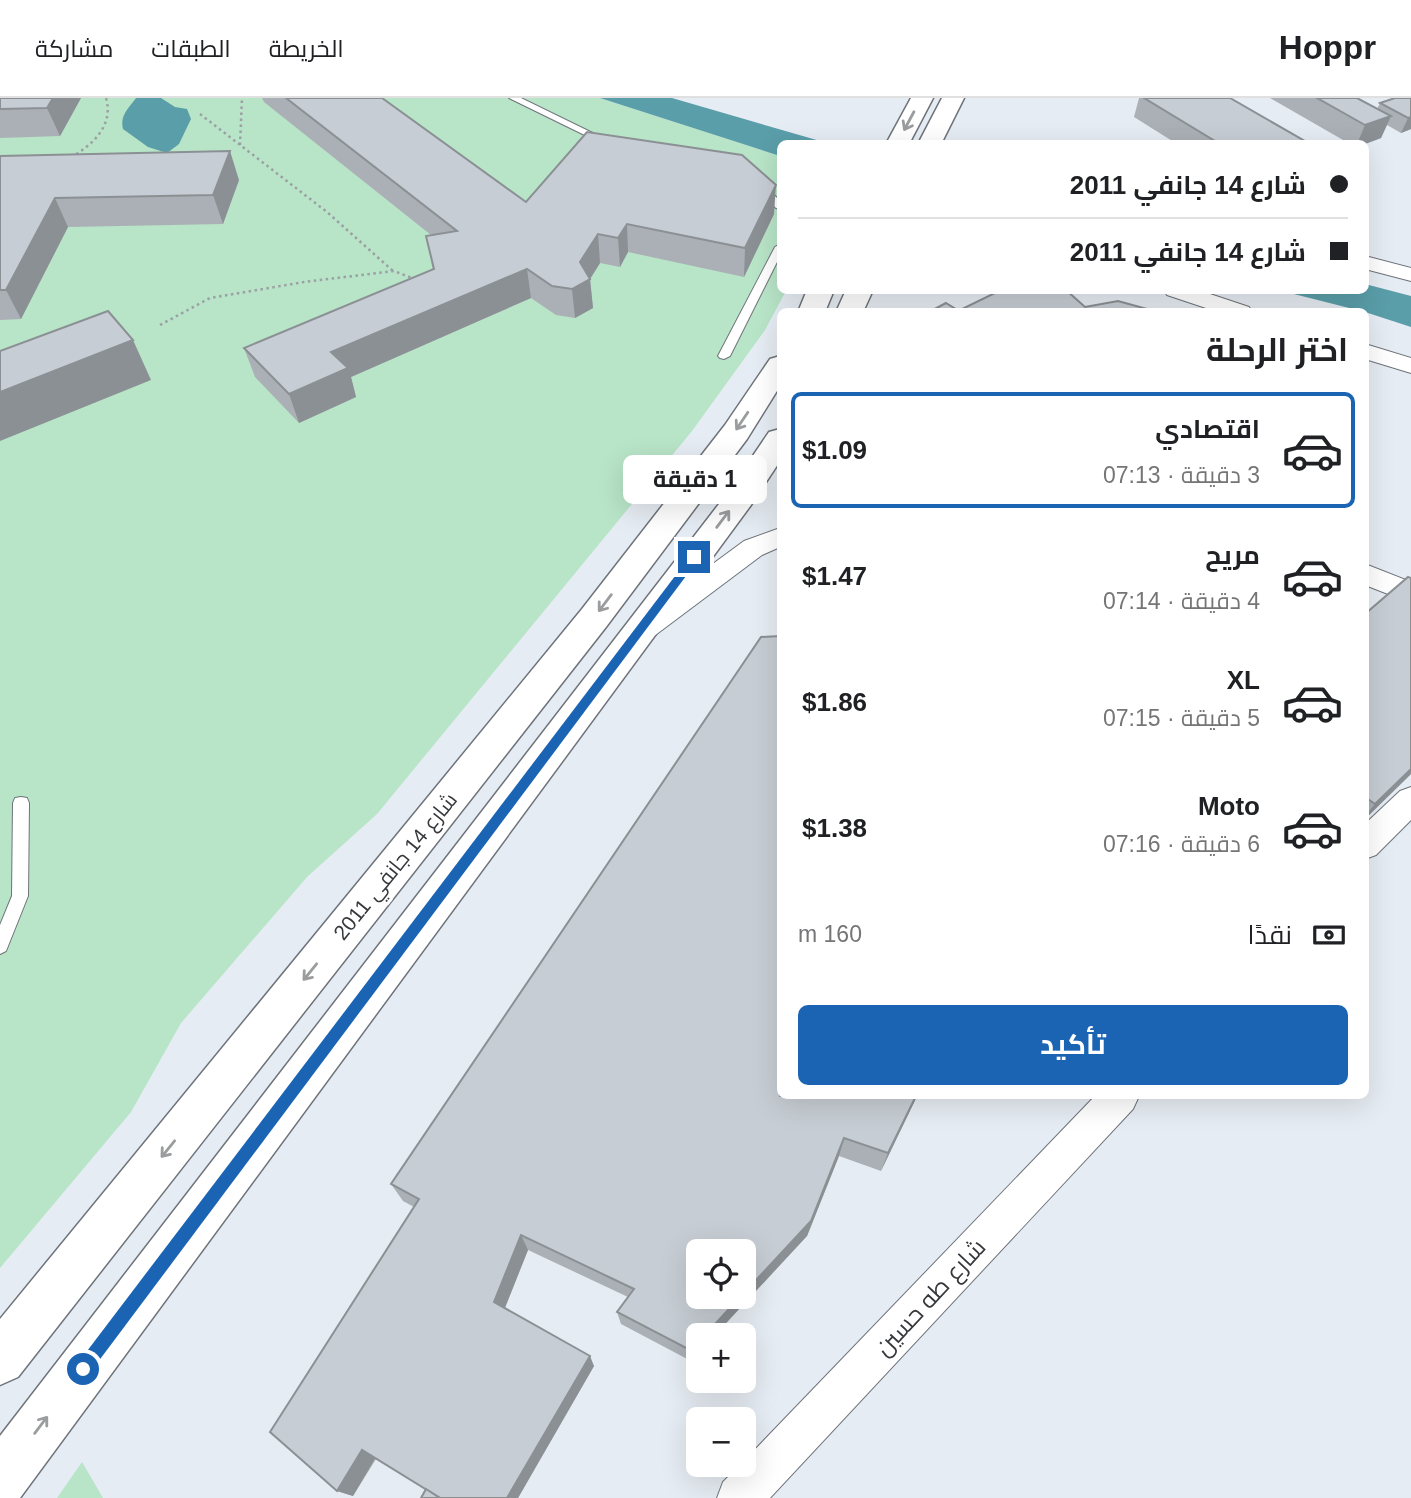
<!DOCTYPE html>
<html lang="ar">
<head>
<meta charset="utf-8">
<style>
	body { margin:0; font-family:Arial,Cairo,sans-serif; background:#f6f6f6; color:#202124; direction:rtl; height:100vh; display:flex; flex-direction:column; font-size:26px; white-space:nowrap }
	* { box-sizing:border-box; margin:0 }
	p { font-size:23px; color:#757577 }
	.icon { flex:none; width:38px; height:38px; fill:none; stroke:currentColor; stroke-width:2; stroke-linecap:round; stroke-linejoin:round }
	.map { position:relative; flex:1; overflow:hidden; direction:ltr }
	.drawer { position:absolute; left:777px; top:210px; width:592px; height:791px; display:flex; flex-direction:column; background:#fff; border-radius:10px; box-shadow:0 7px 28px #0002; direction:rtl }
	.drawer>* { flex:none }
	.banner { position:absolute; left:777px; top:42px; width:592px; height:154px; border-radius:10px; box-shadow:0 7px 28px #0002; direction:rtl; display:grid; align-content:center; height:154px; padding:0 21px; background:#fff }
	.buttons { position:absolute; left:686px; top:1141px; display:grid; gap:14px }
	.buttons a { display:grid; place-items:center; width:70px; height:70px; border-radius:10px; background:#fff; box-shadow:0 7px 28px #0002; font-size:35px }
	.end { position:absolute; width:32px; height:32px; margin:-16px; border:9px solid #1b64b3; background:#fff; box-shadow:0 0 0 4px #fff }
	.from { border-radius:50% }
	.bubble { position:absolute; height:49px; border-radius:10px; background:#fff; box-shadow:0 7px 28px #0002; font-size:23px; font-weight:700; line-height:49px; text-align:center; direction:rtl }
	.banner b { display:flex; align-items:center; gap:24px; height:66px; font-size:26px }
	.banner b+b { border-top:2px solid #e0e0e0 }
	.banner i { width:18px; height:18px; background:#202124 }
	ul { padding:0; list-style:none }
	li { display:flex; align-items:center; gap:21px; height:116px; margin:0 14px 10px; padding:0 7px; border:4px solid transparent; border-radius:10px }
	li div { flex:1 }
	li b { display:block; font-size:26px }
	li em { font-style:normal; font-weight:700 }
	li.active { border-color:#1b64b3 }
	li>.icon { width:63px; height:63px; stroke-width:1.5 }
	h2 { padding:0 21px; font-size:32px; line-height:84px }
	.pay { display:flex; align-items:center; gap:18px; height:77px; padding:0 21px; font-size:26px }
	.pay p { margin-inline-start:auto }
	.primary-button { display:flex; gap:14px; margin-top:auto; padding:14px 21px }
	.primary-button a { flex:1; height:80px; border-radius:10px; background:#1b64b3; color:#fff; font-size:28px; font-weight:700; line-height:80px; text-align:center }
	header { display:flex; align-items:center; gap:42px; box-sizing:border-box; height:98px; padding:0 35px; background:#fff; border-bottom:2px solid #e0e0e0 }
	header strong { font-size:33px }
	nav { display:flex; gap:38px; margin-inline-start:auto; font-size:24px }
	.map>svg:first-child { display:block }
	.green { fill:#b8e4c7 }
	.water { fill:#5a9ea9 }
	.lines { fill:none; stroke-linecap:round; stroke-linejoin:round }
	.lane-casing { stroke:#6e737a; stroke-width:2 }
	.street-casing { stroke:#6e737a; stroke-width:2 }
	.primary-casing { stroke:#6e737a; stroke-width:3 }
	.path { stroke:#9ba0a5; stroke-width:2.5; stroke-dasharray:2.5 3.5; stroke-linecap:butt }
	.lane { fill:#fff; fill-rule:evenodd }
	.street { fill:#fff; fill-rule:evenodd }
	.primary { fill:#fff; fill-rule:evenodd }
	.wall { fill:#abb0b6 }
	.shaded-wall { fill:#8b9094 }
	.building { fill:#c7cdd4; stroke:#8b9094; stroke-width:2 }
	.oneway { stroke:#9a9c9d }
	.route { fill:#1b64b3 }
	.labels { text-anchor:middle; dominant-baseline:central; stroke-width:6; stroke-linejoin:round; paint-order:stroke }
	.street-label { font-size:21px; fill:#36383b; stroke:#fff }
	.near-street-label { font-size:24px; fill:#36383b; stroke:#fff }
</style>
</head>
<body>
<header>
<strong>Hoppr</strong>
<nav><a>الخريطة</a><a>الطبقات</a><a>مشاركة</a></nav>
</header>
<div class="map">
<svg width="1411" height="1400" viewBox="0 0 1411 1400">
	<rect width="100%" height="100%" fill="#e6ecf3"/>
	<g class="green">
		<polygon points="0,0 600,0 780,58 780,192 786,193 765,232 692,333 377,716 307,779 181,925 131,1014 0,1170"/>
		<polygon points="82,1364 103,1400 57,1400"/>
	</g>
	<g class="water">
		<path d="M 136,0 L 161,0 L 175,9 L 187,11 L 191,21 L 179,46 L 167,55 L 148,49 L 123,31 C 120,17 128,11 136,0 Z"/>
		<polygon points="600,0 672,0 827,45 780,46 780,58"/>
		<polygon points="1365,186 1411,198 1411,229 1365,214 1282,193 1365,192"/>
	</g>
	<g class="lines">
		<defs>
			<g id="lane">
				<polygon points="509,0 521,0 609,43 601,45"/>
				<polygon points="755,86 763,86 780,103 780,111 776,110 755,90"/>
				<polygon points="780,146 780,158 730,258 724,261 720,260 718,258 775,149"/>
				<polygon points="21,699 27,700 29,705 28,798 6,853 0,856 0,827 12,798 13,705 15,700"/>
			</g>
			<g id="street">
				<polygon points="1365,158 1411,170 1411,183 1365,171"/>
				<polygon points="1164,192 1198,192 1249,209 1252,214 1218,214 1167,197"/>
				<polygon points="1365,246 1411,260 1411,275 1365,261"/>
				<polygon points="780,430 780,449 762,457 654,538 644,541 634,538 630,531 634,524 744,443"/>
				<polygon points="1365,466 1411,484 1411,505 1365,487"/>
				<polygon points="1411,689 1411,722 1376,757 1365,761 1365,726 1400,693"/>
				<polygon points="1095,998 1139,998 1133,1011 770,1400 717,1400 723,1384 740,1367 744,1367 744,1363"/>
			</g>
			<g id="primary">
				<polygon points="911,0 933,0 909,46 886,46"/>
				<polygon points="942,0 964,0 941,46 918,46"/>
				<polygon points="807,192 834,192 825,214 798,214"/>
				<polygon points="846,192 873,192 863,214 836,214"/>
				<polygon points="780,258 780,288 747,341 606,529 18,1279 0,1287 0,1221 582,511 725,327 770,261"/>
				<polygon points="780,331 780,363 751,407 20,1400 0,1400 0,1338 729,393 769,334"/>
			</g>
		</defs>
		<use href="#lane" class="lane-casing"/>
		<use href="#street" class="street-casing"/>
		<use href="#primary" class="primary-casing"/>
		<g class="path">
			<polyline points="200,16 327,114 393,173"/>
			<polyline points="240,47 242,0"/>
			<path d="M 71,59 C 93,47 114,27 106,0"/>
			<polyline points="160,227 210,200 304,184 394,173 417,182"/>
		</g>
		<use href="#lane" class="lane"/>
		<use href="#street" class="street"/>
		<use href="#primary" class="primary"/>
	</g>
	<g class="wall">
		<polygon points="0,0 81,0 60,38 0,40"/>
		<polygon points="262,0 382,0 526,104 774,116 744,179 628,154 620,169 600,165 590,181 593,210 575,220 556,217 531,200 351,279 356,299 299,325 255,279 244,250 433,172 426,138 431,137 264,4"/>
		<polygon points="1139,0 1230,0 1310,46 1177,46 1134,19"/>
		<polygon points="1270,0 1357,0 1377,11 1380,5 1411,0 1411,31 1401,35 1387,27 1381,40 1365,46 1350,46"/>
		<polygon points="0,58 239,82 223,126 68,129 21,221 0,222"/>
		<polygon points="1411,480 1411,676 1365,721 1365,516"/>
		<polygon points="917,998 881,1073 839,1058 807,1138 715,1237 698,1237 698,1255 691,1263 621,1226 617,1214 628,1199 528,1152 505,1210 594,1268 518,1400 421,1400 426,1391 376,1361 353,1398 337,1393 414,1109 403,1103 391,1086"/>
	</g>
	<g class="shaded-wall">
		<polygon points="53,0 81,0 60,38 47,10"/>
		<polygon points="1391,18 1381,40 1365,46 1357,46 1365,27"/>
		<polygon points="1411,19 1411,31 1401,35 1408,20"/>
		<polygon points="230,53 239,82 223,126 213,97"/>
		<polygon points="776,87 774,116 744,179 745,150"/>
		<polygon points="55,100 68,129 21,221 6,192"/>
		<polygon points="627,126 628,154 620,169 618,140"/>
		<polygon points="598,136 600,165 590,181 593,210 575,220 572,191 580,164"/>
		<polygon points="527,171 531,200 351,279 356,299 299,325 289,296 331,254"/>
		<polygon points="133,242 151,282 0,343 0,294"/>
		<polygon points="1411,671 1411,676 1365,721 1365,718 1375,706"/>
		<polygon points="916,998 917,998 881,1073 888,1055"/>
		<polygon points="844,1040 839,1058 807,1138 715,1237 705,1237 740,1199 744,1199 744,1195"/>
		<polygon points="521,1137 528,1152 502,1217 494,1204"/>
		<polygon points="698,1244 698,1255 691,1263 690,1252"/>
		<polygon points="590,1258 594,1268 518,1400 507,1400"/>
		<polygon points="362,1352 376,1359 353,1398 337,1393"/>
	</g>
	<g class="building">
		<polygon points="0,0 53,0 47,10 0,11"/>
		<polygon points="286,0 382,0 526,104 587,34 742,57 776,87 745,150 627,126 618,140 598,136 580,164 590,181 572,191 552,188 527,171 331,254 348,270 289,296 244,250 434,171 426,138 457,133"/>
		<polygon points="1144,0 1230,0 1310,46 1220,46"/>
		<polygon points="1317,0 1357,0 1391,18 1365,27"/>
		<polygon points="1395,0 1411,0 1411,19 1408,20 1380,5"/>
		<polygon points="230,53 213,97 55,100 6,192 0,192 0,58"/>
		<polygon points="1001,192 1066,192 1085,209 1118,203 1158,214 960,214 962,211"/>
		<polygon points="946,205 954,210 946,214 929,214"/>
		<polygon points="108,213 133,242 0,294 0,253"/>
		<polygon points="1408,479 1411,480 1411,671 1375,706 1365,699 1365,516"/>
		<polygon points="780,538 780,998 916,998 888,1055 844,1040 811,1123 744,1195 744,1153 698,1153 698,1199 740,1199 705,1237 698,1237 698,1244 690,1252 617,1214 634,1191 521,1137 494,1204 590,1258 507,1400 440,1400 362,1352 337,1393 270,1334 419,1101 391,1086 761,539"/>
		<polygon points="426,1391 440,1400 421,1400"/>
	</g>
	<defs><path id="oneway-shaft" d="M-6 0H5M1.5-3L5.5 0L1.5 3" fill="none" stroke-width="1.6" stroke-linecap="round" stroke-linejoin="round" transform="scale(1.75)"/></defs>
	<g class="oneway">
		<use href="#oneway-shaft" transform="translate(909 23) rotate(118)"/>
		<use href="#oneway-shaft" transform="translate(742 323) rotate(124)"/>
		<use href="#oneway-shaft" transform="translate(723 421) rotate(-53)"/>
		<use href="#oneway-shaft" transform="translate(605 505) rotate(127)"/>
		<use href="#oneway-shaft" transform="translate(310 874) rotate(129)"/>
		<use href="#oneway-shaft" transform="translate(168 1051) rotate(129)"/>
		<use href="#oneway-shaft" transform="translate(41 1327) rotate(-53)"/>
	</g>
	<polygon class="route" points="694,456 698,457 698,462 89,1276 83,1278 78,1276 76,1271 78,1265 691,457"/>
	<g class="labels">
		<g class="street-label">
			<text transform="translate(395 768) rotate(-51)">شارع 14 جانفي 2011</text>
		</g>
		<g class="near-street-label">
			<text transform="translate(930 1199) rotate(-47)">شارع طه حسين</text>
		</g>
	</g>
</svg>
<div class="buttons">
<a><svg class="icon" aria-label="locate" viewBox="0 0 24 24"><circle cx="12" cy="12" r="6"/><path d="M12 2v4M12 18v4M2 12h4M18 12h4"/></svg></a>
<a>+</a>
<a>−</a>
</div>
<i class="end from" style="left:83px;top:1271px"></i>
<i class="end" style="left:694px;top:459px"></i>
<div class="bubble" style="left:623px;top:357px;width:144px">1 دقيقة</div>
<div class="banner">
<b><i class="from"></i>شارع 14 جانفي 2011</b>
<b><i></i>شارع 14 جانفي 2011</b>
</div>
<section class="drawer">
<h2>اختر الرحلة</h2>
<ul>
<li class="active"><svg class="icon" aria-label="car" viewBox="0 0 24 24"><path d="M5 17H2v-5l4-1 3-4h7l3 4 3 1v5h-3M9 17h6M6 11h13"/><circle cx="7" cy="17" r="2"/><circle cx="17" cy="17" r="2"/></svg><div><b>اقتصادي</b><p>3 دقيقة · 07:13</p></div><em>$1.09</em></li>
<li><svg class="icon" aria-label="car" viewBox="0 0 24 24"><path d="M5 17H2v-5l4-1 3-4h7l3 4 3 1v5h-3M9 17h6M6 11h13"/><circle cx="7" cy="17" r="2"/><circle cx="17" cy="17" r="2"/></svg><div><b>مريح</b><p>4 دقيقة · 07:14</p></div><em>$1.47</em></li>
<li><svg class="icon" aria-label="car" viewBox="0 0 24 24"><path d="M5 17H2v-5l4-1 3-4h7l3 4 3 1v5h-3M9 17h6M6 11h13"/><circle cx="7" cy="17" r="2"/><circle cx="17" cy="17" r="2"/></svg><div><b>XL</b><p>5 دقيقة · 07:15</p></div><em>$1.86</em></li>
<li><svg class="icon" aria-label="car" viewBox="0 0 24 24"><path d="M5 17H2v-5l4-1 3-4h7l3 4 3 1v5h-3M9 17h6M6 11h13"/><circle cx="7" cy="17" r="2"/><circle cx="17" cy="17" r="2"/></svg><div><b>Moto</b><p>6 دقيقة · 07:16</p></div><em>$1.38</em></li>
</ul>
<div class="pay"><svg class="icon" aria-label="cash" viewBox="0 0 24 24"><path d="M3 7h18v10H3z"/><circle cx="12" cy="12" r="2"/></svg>نقدًا<p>160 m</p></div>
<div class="primary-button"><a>تأكيد</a></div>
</section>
</div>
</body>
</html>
